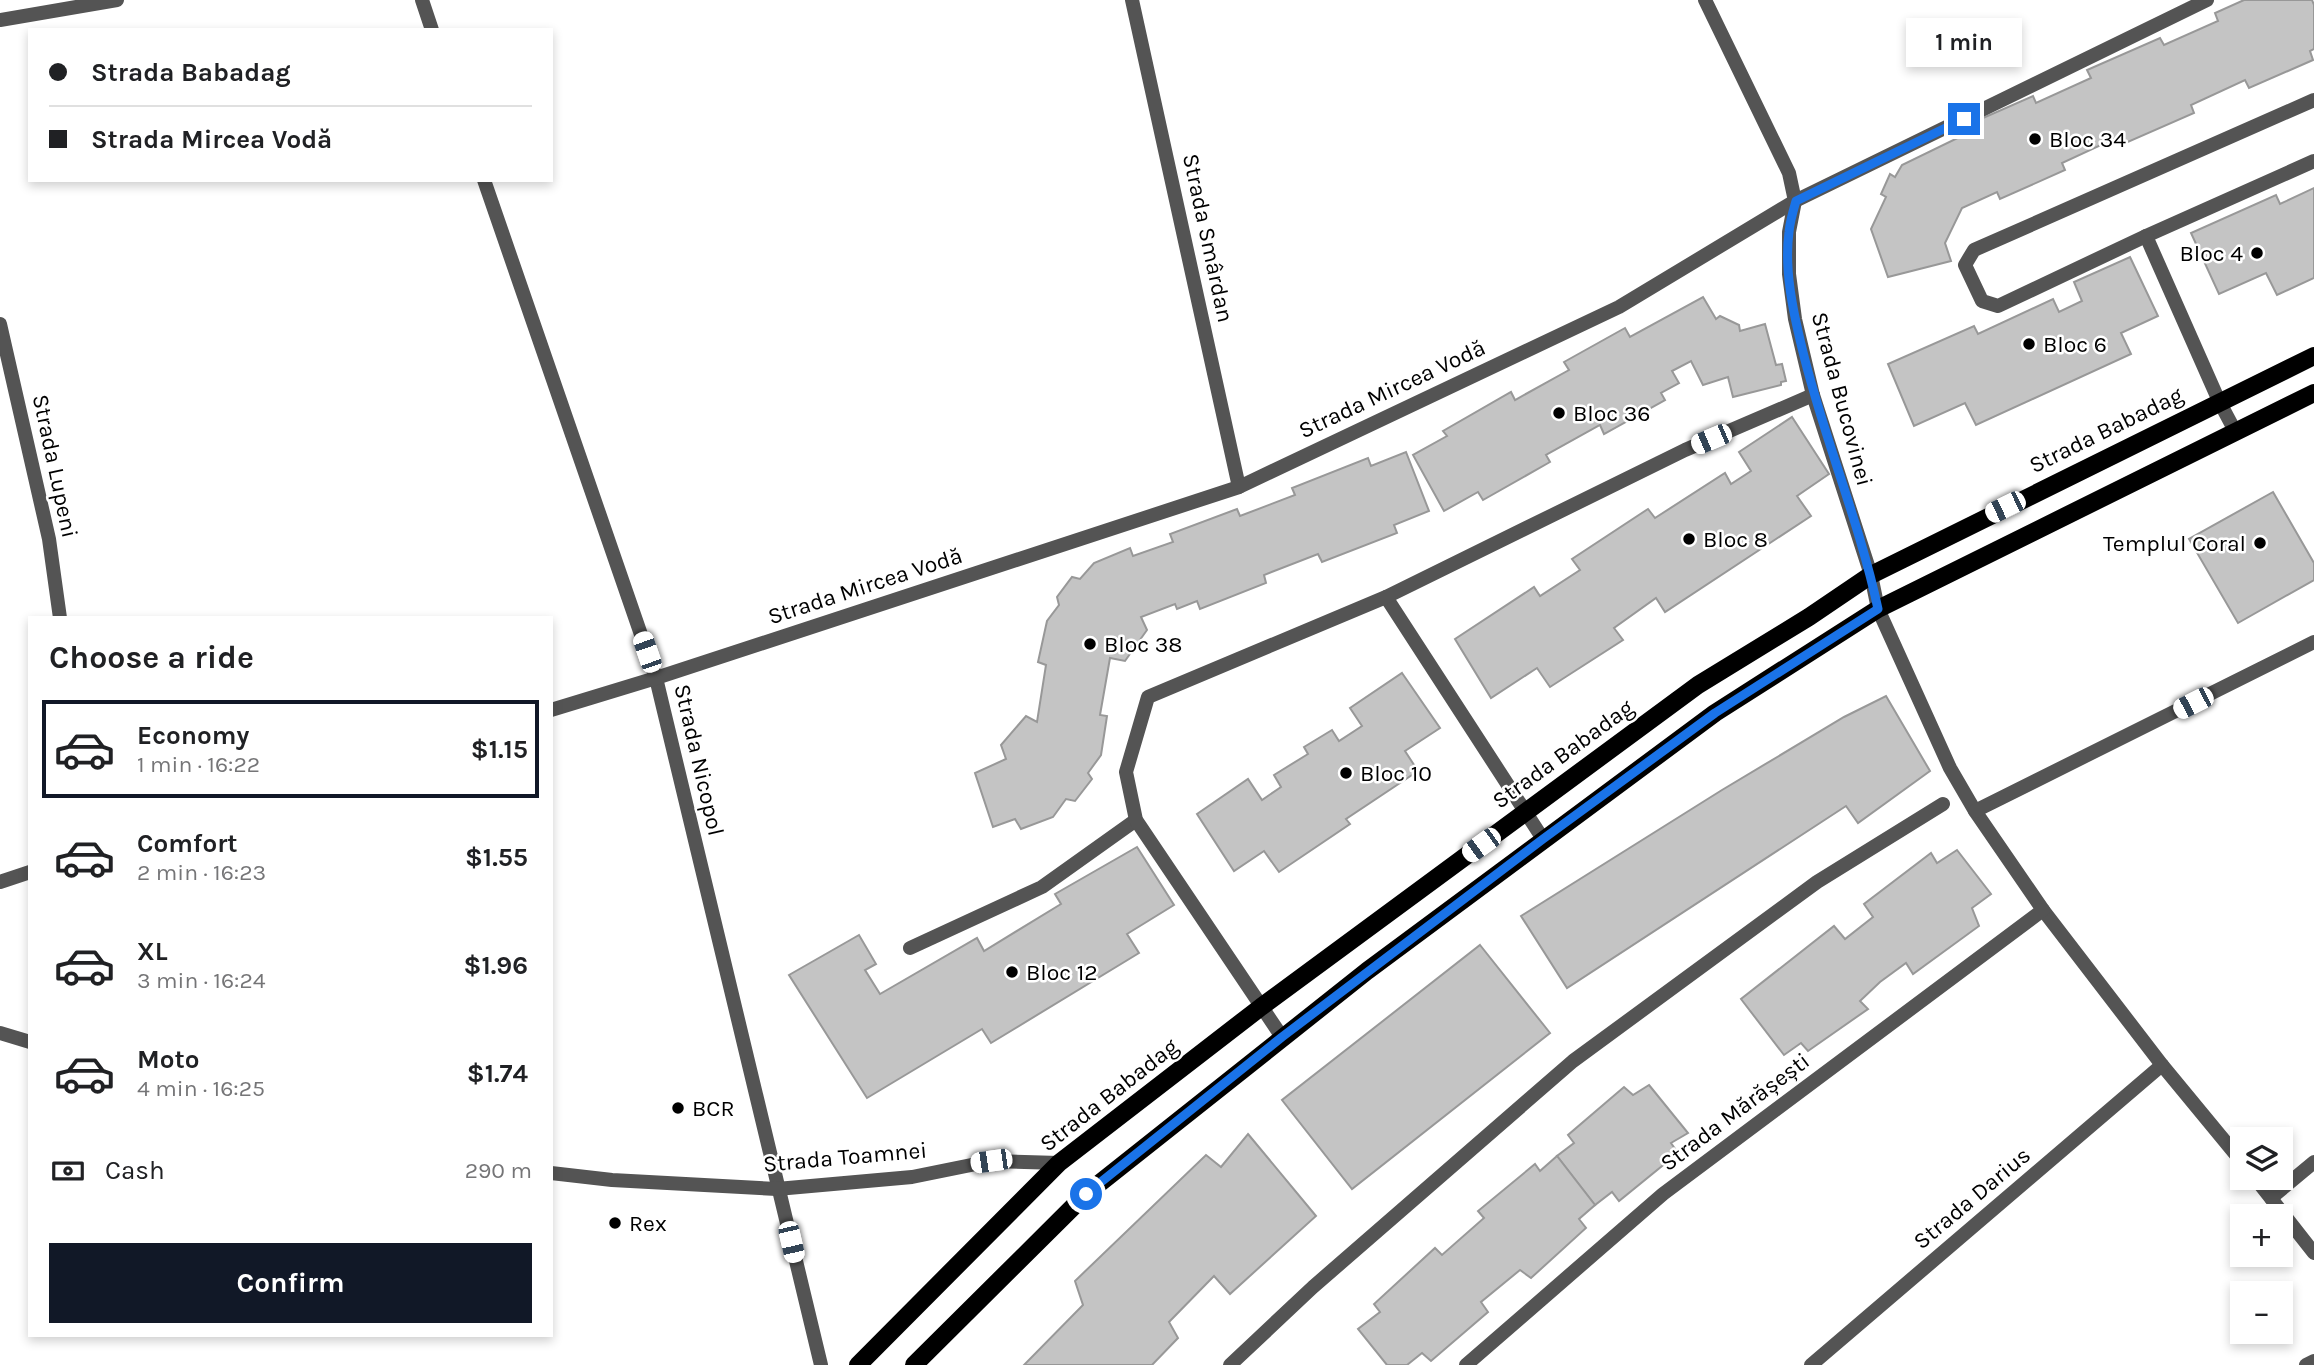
<!DOCTYPE html>
<html lang="en">
<head>
<meta charset="utf-8">
<style>
	body { margin:0; font-family:Karla,sans-serif; background:#f2f2f2; color:#202124; height:100vh; display:flex; flex-direction:column; font-size:26px; white-space:nowrap }
	* { box-sizing:border-box; margin:0 }
	p { font-size:23px; color:#757577 }
	.icon { flex:none; width:38px; height:38px; fill:none; stroke:currentColor; stroke-width:2; stroke-linecap:round; stroke-linejoin:round }
	.map { position:relative; flex:1; overflow:hidden }
	.sheet { position:absolute; left:28px; top:616px; width:525px; height:721px; display:flex; flex-direction:column; background:#fff; border-radius:0px; box-shadow:0 4px 10px #0003 }
	.sheet>* { flex:none }
	.hud { position:absolute; left:28px; top:28px; width:525px; height:154px; border-radius:0px; box-shadow:0 4px 10px #0003; display:grid; align-content:center; height:154px; padding:0 21px; background:#fff }
	.buttons { position:absolute; left:2230px; top:1127px; display:grid; gap:14px }
	.buttons a { display:grid; place-items:center; width:63px; height:63px; border-radius:0px; background:#fff; box-shadow:0 4px 10px #0003; font-size:35px }
	.end { position:absolute; width:32px; height:32px; margin:-16px; border:9px solid #1a73e8; background:#fff; box-shadow:0 0 0 4px #fff }
	.from { border-radius:50% }
	.bubble { position:absolute; height:49px; border-radius:0px; background:#fff; box-shadow:0 4px 10px #0003; font-size:23px; font-weight:700; line-height:49px; text-align:center }
	.car { position:absolute; width:21px; height:42px; margin:-21px -10px; border-radius:9px; box-shadow:0 0 5px 2px #0007; background:linear-gradient(#fff 24%,#345 0 40%,#fff 0 76%,#345 0 86%,#fff 0) }
	.hud b { display:flex; align-items:center; gap:24px; height:66px; font-size:26px }
	.hud b+b { border-top:2px solid #e0e0e0 }
	.hud i { width:18px; height:18px; background:#202124 }
	ul { padding:0; list-style:none }
	li { display:flex; align-items:center; gap:21px; height:98px; margin:0 14px 10px; padding:0 7px; border:4px solid transparent; border-radius:0px }
	li div { flex:1 }
	li b { display:block; font-size:26px }
	li em { font-style:normal; font-weight:700 }
	li.active { border-color:#111827 }
	li>.icon { width:63px; height:63px; stroke-width:1.5 }
	h2 { padding:0 21px; font-size:32px; line-height:84px }
	.pay { display:flex; align-items:center; gap:18px; height:77px; padding:0 21px; font-size:26px }
	.pay p { margin-inline-start:auto }
	.primary-button { display:flex; gap:14px; margin-top:auto; padding:14px 21px }
	.primary-button a { flex:1; height:80px; border-radius:0px; background:#111827; color:#fff; font-size:28px; font-weight:700; line-height:80px; text-align:center }
	.map>svg:first-child { display:block }
	.building { fill:#c4c4c4; stroke:#989898; stroke-width:2 }
	.lines { fill:none; stroke-linecap:round; stroke-linejoin:round }
	.lane { stroke:#545454; stroke-width:14 }
	.street { stroke:#545454; stroke-width:14 }
	.primary { stroke:#000; stroke-width:18 }
	.route { stroke:#1a73e8; stroke-width:9 }
	.poi-dot { fill:#000; stroke:#fff; stroke-width:2.5 }
	.labels { text-anchor:middle; dominant-baseline:central; stroke-width:5; stroke-linejoin:round; paint-order:stroke }
	.poi-label { font-size:23px; fill:#000; stroke:#fff; text-anchor:start }
	.street-label { font-size:23px; fill:#000; stroke:#fff }
</style>
</head>
<body>
<div class="map">
<svg width="2314" height="1365" viewBox="0 0 2314 1365">
	<rect width="100%" height="100%" fill="#fff"/>
	<g class="building">
		<polygon points="2244,0 2312,0 2314,5 2314,49 2310,51 2313,60 2249,88 2245,80 2191,105 2194,113 2121,145 2118,137 2062,163 2065,170 2000,199 1997,192 1962,208 1945,243 1951,261 1888,277 1871,229 1886,197 1881,194 1890,174 1895,177 1902,165 1970,132 1967,125 2033,96 2036,103 2091,78 2087,70 2160,38 2164,45 2218,21 2215,13"/>
		<polygon points="2314,188 2314,278 2277,295 2266,273 2219,294 2191,233 2276,195 2280,204"/>
		<polygon points="2130,257 2158,316 2121,333 2131,354 1976,425 1965,403 1914,426 1888,364 1974,326 1978,334 2053,299 2059,312 2082,301 2074,282"/>
		<polygon points="1703,297 1716,319 1720,316 1739,325 1740,331 1765,324 1776,365 1782,364 1786,381 1781,382 1781,385 1733,397 1728,377 1703,385 1691,361 1672,371 1679,383 1661,393 1665,400 1604,434 1600,425 1546,455 1550,462 1483,500 1478,492 1444,511 1413,455 1447,436 1443,431 1511,392 1515,400 1569,370 1564,362 1625,328 1630,337"/>
		<polygon points="1792,417 1829,474 1797,496 1811,516 1665,612 1656,598 1614,628 1623,640 1550,687 1537,668 1491,698 1455,639 1534,587 1540,596 1580,570 1572,559 1648,509 1655,518 1725,473 1731,484 1751,471 1739,452"/>
		<polygon points="1406,452 1429,511 1394,525 1397,533 1322,562 1318,554 1264,575 1266,583 1200,609 1197,601 1177,609 1175,604 1141,617 1147,630 1125,661 1110,658 1100,715 1107,716 1101,755 1088,773 1092,779 1075,801 1066,799 1053,817 1021,829 1015,819 993,827 975,773 1006,759 1001,745 1026,716 1037,722 1046,665 1038,662 1047,621 1059,605 1057,597 1072,577 1080,579 1094,563 1130,548 1133,556 1173,542 1170,534 1237,509 1240,516 1295,495 1292,488 1368,458 1371,466"/>
		<polygon points="2273,492 2314,563 2314,580 2238,623 2189,539"/>
		<polygon points="1402,673 1440,728 1405,751 1418,771 1346,819 1350,824 1279,872 1264,851 1234,871 1197,814 1248,779 1262,800 1281,787 1274,775 1308,754 1304,747 1332,730 1339,741 1362,726 1350,708"/>
		<polygon points="1886,696 1930,771 1858,823 1846,806 1567,988 1521,916 1722,790 1844,717"/>
		<polygon points="1137,847 1174,905 1127,934 1139,953 991,1043 982,1029 867,1098 789,975 859,935 876,964 865,970 880,994 977,938 984,951 1061,904 1055,894"/>
		<polygon points="1957,850 1991,894 1972,908 1979,926 1913,974 1906,963 1880,982 1860,1001 1868,1009 1808,1051 1801,1043 1784,1055 1741,999 1834,926 1845,939 1873,917 1864,904 1931,853 1937,863"/>
		<polygon points="1480,945 1550,1033 1352,1189 1282,1100"/>
		<polygon points="1649,1085 1688,1133 1671,1143 1678,1153 1619,1201 1612,1192 1595,1205 1557,1156 1574,1143 1568,1135 1624,1087 1633,1095"/>
		<polygon points="1248,1134 1316,1216 1230,1294 1214,1276 1169,1322 1178,1338 1152,1365 1024,1365 1083,1305 1075,1281 1206,1155 1221,1167"/>
		<polygon points="1557,1156 1595,1205 1579,1219 1586,1228 1531,1278 1520,1270 1481,1302 1488,1312 1431,1361 1422,1353 1407,1365 1387,1365 1358,1329 1380,1312 1374,1304 1435,1248 1442,1255 1484,1218 1478,1211 1535,1164 1540,1171"/>
	</g>
	<g class="lines">
		<g class="lane">
			<polyline points="2314,100 1974,250 1965,265 1982,301 1998,306 2146,236 2314,161"/>
			<polyline points="2146,236 2219,401 2235,431"/>
			<polyline points="1386,597 1543,839"/>
			<polyline points="910,948 1042,887 1136,820"/>
			<polyline points="1282,1037 1136,820 1126,772 1148,697 1386,597 1685,450 1813,395"/>
		</g>
		<g class="street">
			<polyline points="422,0 432,30"/>
			<polyline points="1132,0 1239,487"/>
			<polyline points="1705,0 1789,173 1795,201 1789,232 1789,274 1795,319 1813,395 1871,575 1878,609 1950,768 1975,811 2043,910 2162,1065 2242,1162"/>
			<polyline points="0,20 117,0"/>
			<polyline points="484,180 656,678 821,1365"/>
			<polyline points="0,324 49,539 60,618"/>
			<polyline points="551,710 656,678 1239,487 1619,307 1795,201 2207,0"/>
			<polyline points="1975,811 2314,642"/>
			<polyline points="0,882 30,872"/>
			<polyline points="0,1033 30,1042"/>
			<polyline points="551,1173 612,1180 777,1189 912,1177 991,1161 1059,1163"/>
			<polyline points="2255,1178 2314,1253"/>
			<polyline points="2271,1198 2314,1162"/>
			<polyline points="1230,1365 1313,1287 1573,1061 1817,882 1943,804"/>
			<polyline points="1466,1365 1663,1194 2043,910"/>
			<polyline points="1811,1365 2162,1065"/>
			<polyline points="2306,1365 2314,1361"/>
		</g>
		<g class="primary">
			<polyline points="858,1365 1059,1163 1261,1007 1698,685 1809,617 1871,575 2314,356"/>
			<polyline points="914,1365 1086,1194 1367,971 1715,713 1878,609 2314,393"/>
		</g>
	</g>
	<g class="lines">
		<path class="route" d="M 1086,1194 L 1282,1037 L 1543,839 L 1715,713 L 1878,609 C 1859,520 1823,436 1802,348 C 1793,311 1784,270 1789,232 C 1790,221 1793,211 1796,201 L 1964,119"/>
	</g>
	<g class="poi-dot">
		<circle cx="2035" cy="139" r="7"/>
		<circle cx="2257" cy="253" r="7"/>
		<circle cx="2029" cy="344" r="7"/>
		<circle cx="1559" cy="413" r="7"/>
		<circle cx="1689" cy="539" r="7"/>
		<circle cx="2260" cy="543" r="7"/>
		<circle cx="1090" cy="644" r="7"/>
		<circle cx="1346" cy="773" r="7"/>
		<circle cx="1012" cy="972" r="7"/>
		<circle cx="678" cy="1108" r="7"/>
		<circle cx="615" cy="1223" r="7"/>
	</g>
	<g class="labels">
		<g class="poi-label">
			<text x="2049" y="139">Bloc 34</text>
			<text x="2243" y="253" text-anchor="end">Bloc 4</text>
			<text x="2043" y="344">Bloc 6</text>
			<text x="1573" y="413">Bloc 36</text>
			<text x="1703" y="539">Bloc 8</text>
			<text x="2246" y="543" text-anchor="end">Templul Coral</text>
			<text x="1104" y="644">Bloc 38</text>
			<text x="1360" y="773">Bloc 10</text>
			<text x="1026" y="972">Bloc 12</text>
			<text x="692" y="1108">BCR</text>
			<text x="629" y="1223">Rex</text>
		</g>
		<g class="street-label">
			<text transform="translate(1208 238) rotate(78)">Strada Smârdan</text>
			<text transform="translate(1392 389) rotate(-25)">Strada Mircea Vodă</text>
			<text transform="translate(1842 399) rotate(75)">Strada Bucovinei</text>
			<text transform="translate(2106 430) rotate(-26)">Strada Babadag</text>
			<text transform="translate(55 466) rotate(78)">Strada Lupeni</text>
			<text transform="translate(865 586) rotate(-18)">Strada Mircea Vodă</text>
			<text transform="translate(1563 754) rotate(-36)">Strada Babadag</text>
			<text transform="translate(699 760) rotate(77)">Strada Nicopol</text>
			<text transform="translate(1109 1095) rotate(-38)">Strada Babadag</text>
			<text transform="translate(1735 1112) rotate(-37)">Strada Mărășești</text>
			<text transform="translate(845 1157) rotate(-5)">Strada Toamnei</text>
			<text transform="translate(1972 1198) rotate(-40)">Strada Darius</text>
		</g>
	</g>
</svg>
<div class="buttons">
<a><svg class="icon" aria-label="layers" viewBox="0 0 24 24"><path d="M12 4l9 5-9 5-9-5zM3 14l9 5 9-5"/></svg></a>
<a>+</a>
<a>−</a>
</div>
<i class="end from" style="left:1086px;top:1194px"></i>
<i class="end" style="left:1964px;top:119px"></i>
<div class="bubble" style="left:1906px;top:18px;width:116px">1 min</div>
<i class="car" style="left:1711px;top:439px;rotate:247deg"></i>
<i class="car" style="left:2005px;top:507px;rotate:244deg"></i>
<i class="car" style="left:647px;top:652px;rotate:341deg"></i>
<i class="car" style="left:2193px;top:703px;rotate:243deg"></i>
<i class="car" style="left:1481px;top:845px;rotate:234deg"></i>
<i class="car" style="left:991px;top:1161px;rotate:262deg"></i>
<i class="car" style="left:791px;top:1242px;rotate:167deg"></i>
<div class="hud">
<b><i class="from"></i>Strada Babadag</b>
<b><i></i>Strada Mircea Vodă</b>
</div>
<section class="sheet">
<h2>Choose a ride</h2>
<ul>
<li class="active"><svg class="icon" aria-label="car" viewBox="0 0 24 24"><path d="M5 17H2v-5l4-1 3-4h7l3 4 3 1v5h-3M9 17h6M6 11h13"/><circle cx="7" cy="17" r="2"/><circle cx="17" cy="17" r="2"/></svg><div><b>Economy</b><p>1 min · 16:22</p></div><em>$1.15</em></li>
<li><svg class="icon" aria-label="car" viewBox="0 0 24 24"><path d="M5 17H2v-5l4-1 3-4h7l3 4 3 1v5h-3M9 17h6M6 11h13"/><circle cx="7" cy="17" r="2"/><circle cx="17" cy="17" r="2"/></svg><div><b>Comfort</b><p>2 min · 16:23</p></div><em>$1.55</em></li>
<li><svg class="icon" aria-label="car" viewBox="0 0 24 24"><path d="M5 17H2v-5l4-1 3-4h7l3 4 3 1v5h-3M9 17h6M6 11h13"/><circle cx="7" cy="17" r="2"/><circle cx="17" cy="17" r="2"/></svg><div><b>XL</b><p>3 min · 16:24</p></div><em>$1.96</em></li>
<li><svg class="icon" aria-label="car" viewBox="0 0 24 24"><path d="M5 17H2v-5l4-1 3-4h7l3 4 3 1v5h-3M9 17h6M6 11h13"/><circle cx="7" cy="17" r="2"/><circle cx="17" cy="17" r="2"/></svg><div><b>Moto</b><p>4 min · 16:25</p></div><em>$1.74</em></li>
</ul>
<div class="pay"><svg class="icon" aria-label="cash" viewBox="0 0 24 24"><path d="M3 7h18v10H3z"/><circle cx="12" cy="12" r="2"/></svg>Cash<p>290 m</p></div>
<div class="primary-button"><a>Confirm</a></div>
</section>
</div>
</body>
</html>
